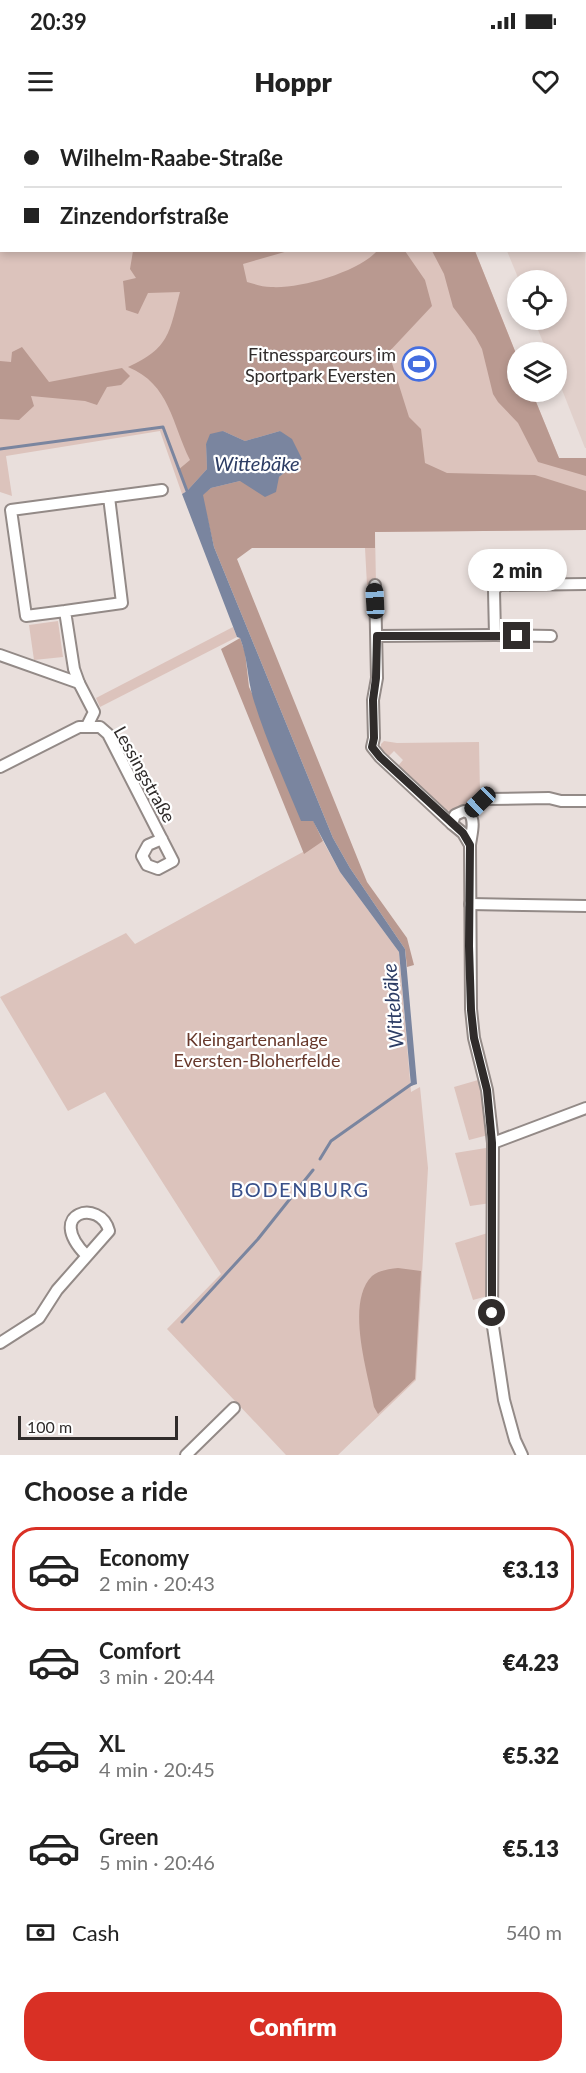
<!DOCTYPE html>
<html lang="en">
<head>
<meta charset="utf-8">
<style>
	body { margin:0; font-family:Lato,sans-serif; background:#f2f2f2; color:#222; height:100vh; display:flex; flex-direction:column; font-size:22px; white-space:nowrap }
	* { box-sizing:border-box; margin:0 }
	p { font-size:20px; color:#767676 }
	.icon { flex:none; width:33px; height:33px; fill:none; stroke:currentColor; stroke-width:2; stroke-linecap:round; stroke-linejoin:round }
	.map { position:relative; height:1335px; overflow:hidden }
	.panel { display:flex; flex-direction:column; background:#fff; flex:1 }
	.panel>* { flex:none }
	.top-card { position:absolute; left:0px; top:0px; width:586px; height:132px; box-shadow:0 3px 9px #0003; display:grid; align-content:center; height:132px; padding:0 24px; background:#fff }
	.controls { position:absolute; left:507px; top:150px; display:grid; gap:12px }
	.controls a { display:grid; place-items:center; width:60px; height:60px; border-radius:50%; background:#fff; box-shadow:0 3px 9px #0003; font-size:30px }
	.scale { position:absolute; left:18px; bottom:15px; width:160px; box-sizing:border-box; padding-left:6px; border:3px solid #302c2b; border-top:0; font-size:16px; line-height:21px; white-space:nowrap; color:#302c2b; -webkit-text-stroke:4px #fff; paint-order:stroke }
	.end { position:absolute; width:27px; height:27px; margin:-14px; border:8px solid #302c2b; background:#fff; box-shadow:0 0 0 3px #fff }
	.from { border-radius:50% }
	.bubble { position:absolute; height:42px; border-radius:21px; background:#fff; box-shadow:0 3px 9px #0003; font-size:20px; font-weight:800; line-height:42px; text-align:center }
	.car { position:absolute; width:18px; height:36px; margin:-18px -9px; border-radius:8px; box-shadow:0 0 4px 2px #0007; background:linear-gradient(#222 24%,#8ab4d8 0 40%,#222 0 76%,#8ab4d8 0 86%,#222 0) }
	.top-card b { display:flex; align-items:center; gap:21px; height:57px; font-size:22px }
	.top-card b+b { border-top:2px solid #e0e0e0 }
	.top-card i { width:15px; height:15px; background:#222 }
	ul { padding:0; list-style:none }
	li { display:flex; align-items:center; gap:18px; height:84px; margin:0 12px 9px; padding:0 12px; border:3px solid transparent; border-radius:24px }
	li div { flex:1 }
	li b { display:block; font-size:22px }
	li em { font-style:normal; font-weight:800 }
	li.active { border-color:#d93025 }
	li>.icon { width:54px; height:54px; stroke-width:1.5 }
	h2 { padding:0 24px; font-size:27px; line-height:72px }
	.pay { display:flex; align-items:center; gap:15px; height:66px; padding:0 24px; font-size:22px }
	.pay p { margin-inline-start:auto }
	.primary-button { display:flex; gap:12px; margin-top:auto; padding:12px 24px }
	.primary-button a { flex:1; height:69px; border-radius:24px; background:#d93025; color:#fff; font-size:24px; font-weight:800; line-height:69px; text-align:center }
	.status { display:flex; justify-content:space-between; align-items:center; height:42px; padding:0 30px; background:#fff; direction:ltr }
	.status svg { height:16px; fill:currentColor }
	header { display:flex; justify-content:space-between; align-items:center; height:78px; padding:0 24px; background:#fff; font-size:27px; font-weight:800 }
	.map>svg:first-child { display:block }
	.built { fill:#e1d0cb }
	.green { fill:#dcc3bc }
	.forest { fill:#b99990 }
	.water { fill:#7a859f }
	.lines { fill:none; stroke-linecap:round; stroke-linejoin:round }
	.stream { stroke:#7a859f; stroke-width:3 }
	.street-casing { stroke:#938a87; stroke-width:14 }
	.street { stroke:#fff; stroke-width:10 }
	.route { stroke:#302c2b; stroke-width:8 }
	.labels { text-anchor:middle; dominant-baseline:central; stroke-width:4.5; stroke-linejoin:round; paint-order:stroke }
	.poi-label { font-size:18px; fill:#302c2b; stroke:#fff; text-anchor:end }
	.street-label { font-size:18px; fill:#302c2b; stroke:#fff }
	.park-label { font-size:18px; fill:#67382b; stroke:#fff }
	.water-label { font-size:20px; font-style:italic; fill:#2c3c64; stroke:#fff }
	.neighbourhood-label { font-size:20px; letter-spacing:1.5px; fill:#38508a; stroke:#fff }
</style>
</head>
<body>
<div class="status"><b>20:39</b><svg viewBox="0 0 49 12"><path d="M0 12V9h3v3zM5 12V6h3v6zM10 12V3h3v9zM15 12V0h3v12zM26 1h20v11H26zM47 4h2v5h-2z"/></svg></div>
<header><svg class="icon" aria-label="menu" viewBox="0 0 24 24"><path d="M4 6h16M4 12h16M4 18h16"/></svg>Hoppr<svg class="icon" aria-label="heart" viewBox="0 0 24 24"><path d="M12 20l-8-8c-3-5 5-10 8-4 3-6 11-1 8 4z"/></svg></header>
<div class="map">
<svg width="586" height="1335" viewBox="0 0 586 1335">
	<rect width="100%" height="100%" fill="#e9dfdc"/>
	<polygon class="built" points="585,64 586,328 585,328 557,257 556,232 547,232 534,200 556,200 556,160 519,160 507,131 585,130"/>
	<g class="green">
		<polygon points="0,0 586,0 585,38 585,2 2,2 2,130 475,131 517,236 518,272 532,272 559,338 586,338 586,410 375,412 376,465 367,465 365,428 252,428 187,371 182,374 160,311 6,336 12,376 0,372"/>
		<polygon points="58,501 63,537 34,540 29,505"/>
		<polygon points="233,507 237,517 100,587 96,578"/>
		<polygon points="384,621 397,623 479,622 480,673 468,684 459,686 452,691 444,690 398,646 403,640 394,631 388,637 381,633 381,624"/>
		<polygon points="323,721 340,752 399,832 411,972 420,967 428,1048 416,1260 338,1335 286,1335 167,1209 221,1154 105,972 68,991 0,877 126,813 135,824"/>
		<polygon points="485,958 492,1014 469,1020 454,967"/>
		<polygon points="492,1027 491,1083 470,1086 455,1033"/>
		<polygon points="491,1112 491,1175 473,1180 455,1123"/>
	</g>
	<g class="forest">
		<path d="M 133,131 L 288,131 L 243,144 L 247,162 C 255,164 263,167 271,167 C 300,169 358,152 377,131 L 405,131 L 425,160 L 432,186 L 387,234 L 391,240 L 409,297 L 421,309 L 425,343 L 447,353 L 535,355 L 586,371 L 586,410 L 375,412 L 375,428 L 252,428 L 237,439 L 367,762 L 407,818 L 414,845 L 407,847 L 405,829 L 350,748 L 333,718 L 214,427 L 202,375 L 211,368 L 240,361 L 279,357 L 302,339 L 280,311 L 245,321 L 223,311 L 206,324 L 207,349 L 187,371 L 178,350 L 190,340 C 172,304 170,264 128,247 C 170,228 169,213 180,172 L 148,173 L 138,194 L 126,190 L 123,161 L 136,158 L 130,149 Z"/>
		<polygon points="432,131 475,131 517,236 518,272 532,272 559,338 586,338 586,356 538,342 518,303 498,282 493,274 482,229 475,216 453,187 444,154"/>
		<polygon points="22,227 49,262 122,248 130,256 121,265 107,267 97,285 85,281 31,276 34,286 19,300 0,299 0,241 11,242 12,232"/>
		<polygon points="240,518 245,532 249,567 323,721 304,734 221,529"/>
		<path d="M 398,1148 L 421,1151 L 415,1259 L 378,1294 L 374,1287 C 368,1253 345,1183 372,1156 C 379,1150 390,1149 398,1148 Z"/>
	</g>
	<path class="water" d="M 223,311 L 245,321 L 280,311 L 292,319 L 302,339 L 279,357 L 276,372 L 265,377 L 240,361 L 211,368 L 203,375 L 214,427 L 333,718 L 350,748 L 405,829 L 417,964 L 411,966 L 399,832 L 340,752 L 313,701 L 301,701 C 284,660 266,620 253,578 C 247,558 248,538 240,518 L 237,517 L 182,374 L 187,371 L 207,349 L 206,324 L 210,314 Z"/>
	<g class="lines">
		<g class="stream">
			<polyline points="0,329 163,307 187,371"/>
			<polyline points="320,1039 331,1021 413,963"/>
			<polyline points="182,1202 258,1119 313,1050"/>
		</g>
		<defs>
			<g id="street">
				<polyline points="109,377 162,370"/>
				<polyline points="375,465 377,558 373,580 374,618 372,627 380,637 452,704"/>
				<polyline points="65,491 26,496 11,390 109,377 122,483 65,491 74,549 79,563 94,592 87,606"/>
				<polyline points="377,516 495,515"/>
				<polyline points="551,516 495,515 494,471 498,465 586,464"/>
				<polyline points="0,535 79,563"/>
				<polyline points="0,647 79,607 100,607 108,614 173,741 158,749 147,745 142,736 148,725 162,719"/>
				<polyline points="469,693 480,682 488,679 549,678 561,681 586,681"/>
				<path d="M 470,725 L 463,713 L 452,704 L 455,695 L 464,691 L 469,693 C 476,701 471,715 470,725 L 471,889 L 474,918 L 487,970 L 493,1023 L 492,1200 L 504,1280 L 515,1320 L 522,1335"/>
				<polyline points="470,784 586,786"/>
				<polyline points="493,1023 586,988"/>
				<path d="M 0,1223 L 39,1198 L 57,1170 L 109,1111 C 101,1078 44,1092 86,1135"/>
				<polyline points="186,1335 234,1288"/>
			</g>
		</defs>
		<use href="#street" class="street-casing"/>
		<use href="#street" class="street"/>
	</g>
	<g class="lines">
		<polyline class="route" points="492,1193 492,1023 487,970 474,918 471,890 469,826 470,725 463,713 380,637 372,627 374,618 373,580 376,558 377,516 517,516"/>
	</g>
	<defs>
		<symbol id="stadium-ring" viewBox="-11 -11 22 22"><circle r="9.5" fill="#fff" stroke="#456ee0" stroke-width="1.5"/><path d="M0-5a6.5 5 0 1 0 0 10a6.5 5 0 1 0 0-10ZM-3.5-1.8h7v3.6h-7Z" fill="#456ee0"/></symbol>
	</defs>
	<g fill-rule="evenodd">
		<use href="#stadium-ring" x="400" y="225" width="38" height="38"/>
	</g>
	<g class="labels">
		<g class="poi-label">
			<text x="396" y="234">Fitnessparcours im<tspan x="396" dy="21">Sportpark Eversten</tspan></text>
		</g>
		<g class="street-label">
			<text transform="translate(145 654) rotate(61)">Lessingstraße</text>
		</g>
		<g class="park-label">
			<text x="257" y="919">Kleingartenanlage<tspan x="257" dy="21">Eversten-Bloherfelde</tspan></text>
		</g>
		<g class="water-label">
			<text x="257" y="343">Wittebäke</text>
			<text transform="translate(392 886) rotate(-95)">Wittebäke</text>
		</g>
		<g class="neighbourhood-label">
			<text x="300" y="1069">BODENBURG</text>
		</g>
	</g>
</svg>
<div class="controls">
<a><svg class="icon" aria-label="locate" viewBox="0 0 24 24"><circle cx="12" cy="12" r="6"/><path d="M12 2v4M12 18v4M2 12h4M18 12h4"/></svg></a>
<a><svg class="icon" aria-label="layers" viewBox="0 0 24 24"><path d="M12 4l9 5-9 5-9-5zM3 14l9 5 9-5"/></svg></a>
</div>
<div class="scale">100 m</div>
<i class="end from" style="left:492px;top:1193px"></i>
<i class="end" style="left:517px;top:516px"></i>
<div class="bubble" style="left:468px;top:429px;width:99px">2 min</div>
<i class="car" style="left:375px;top:481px;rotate:357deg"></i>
<i class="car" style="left:480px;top:682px;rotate:226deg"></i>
<div class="top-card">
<b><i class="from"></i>Wilhelm-Raabe-Straße</b>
<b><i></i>Zinzendorfstraße</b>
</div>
</div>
<section class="panel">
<h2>Choose a ride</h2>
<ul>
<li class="active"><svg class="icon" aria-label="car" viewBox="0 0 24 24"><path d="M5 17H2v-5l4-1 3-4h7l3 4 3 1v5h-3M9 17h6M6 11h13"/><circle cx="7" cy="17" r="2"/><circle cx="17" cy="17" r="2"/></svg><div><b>Economy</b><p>2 min · 20:43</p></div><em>€3.13</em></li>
<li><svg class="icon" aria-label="car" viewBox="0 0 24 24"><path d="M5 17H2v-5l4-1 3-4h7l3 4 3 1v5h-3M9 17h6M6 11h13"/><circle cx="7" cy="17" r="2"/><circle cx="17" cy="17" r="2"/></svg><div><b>Comfort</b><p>3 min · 20:44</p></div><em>€4.23</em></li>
<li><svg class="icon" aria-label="car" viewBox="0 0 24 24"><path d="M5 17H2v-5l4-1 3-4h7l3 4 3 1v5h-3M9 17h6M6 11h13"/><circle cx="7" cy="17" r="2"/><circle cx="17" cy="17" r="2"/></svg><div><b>XL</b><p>4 min · 20:45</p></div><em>€5.32</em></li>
<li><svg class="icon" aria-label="car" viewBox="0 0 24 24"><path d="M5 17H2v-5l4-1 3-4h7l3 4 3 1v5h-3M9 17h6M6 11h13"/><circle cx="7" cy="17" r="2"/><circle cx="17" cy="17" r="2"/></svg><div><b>Green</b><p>5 min · 20:46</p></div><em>€5.13</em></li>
</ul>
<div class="pay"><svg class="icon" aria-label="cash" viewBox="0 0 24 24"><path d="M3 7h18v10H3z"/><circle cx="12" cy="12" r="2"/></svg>Cash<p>540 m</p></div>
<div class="primary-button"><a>Confirm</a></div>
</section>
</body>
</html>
